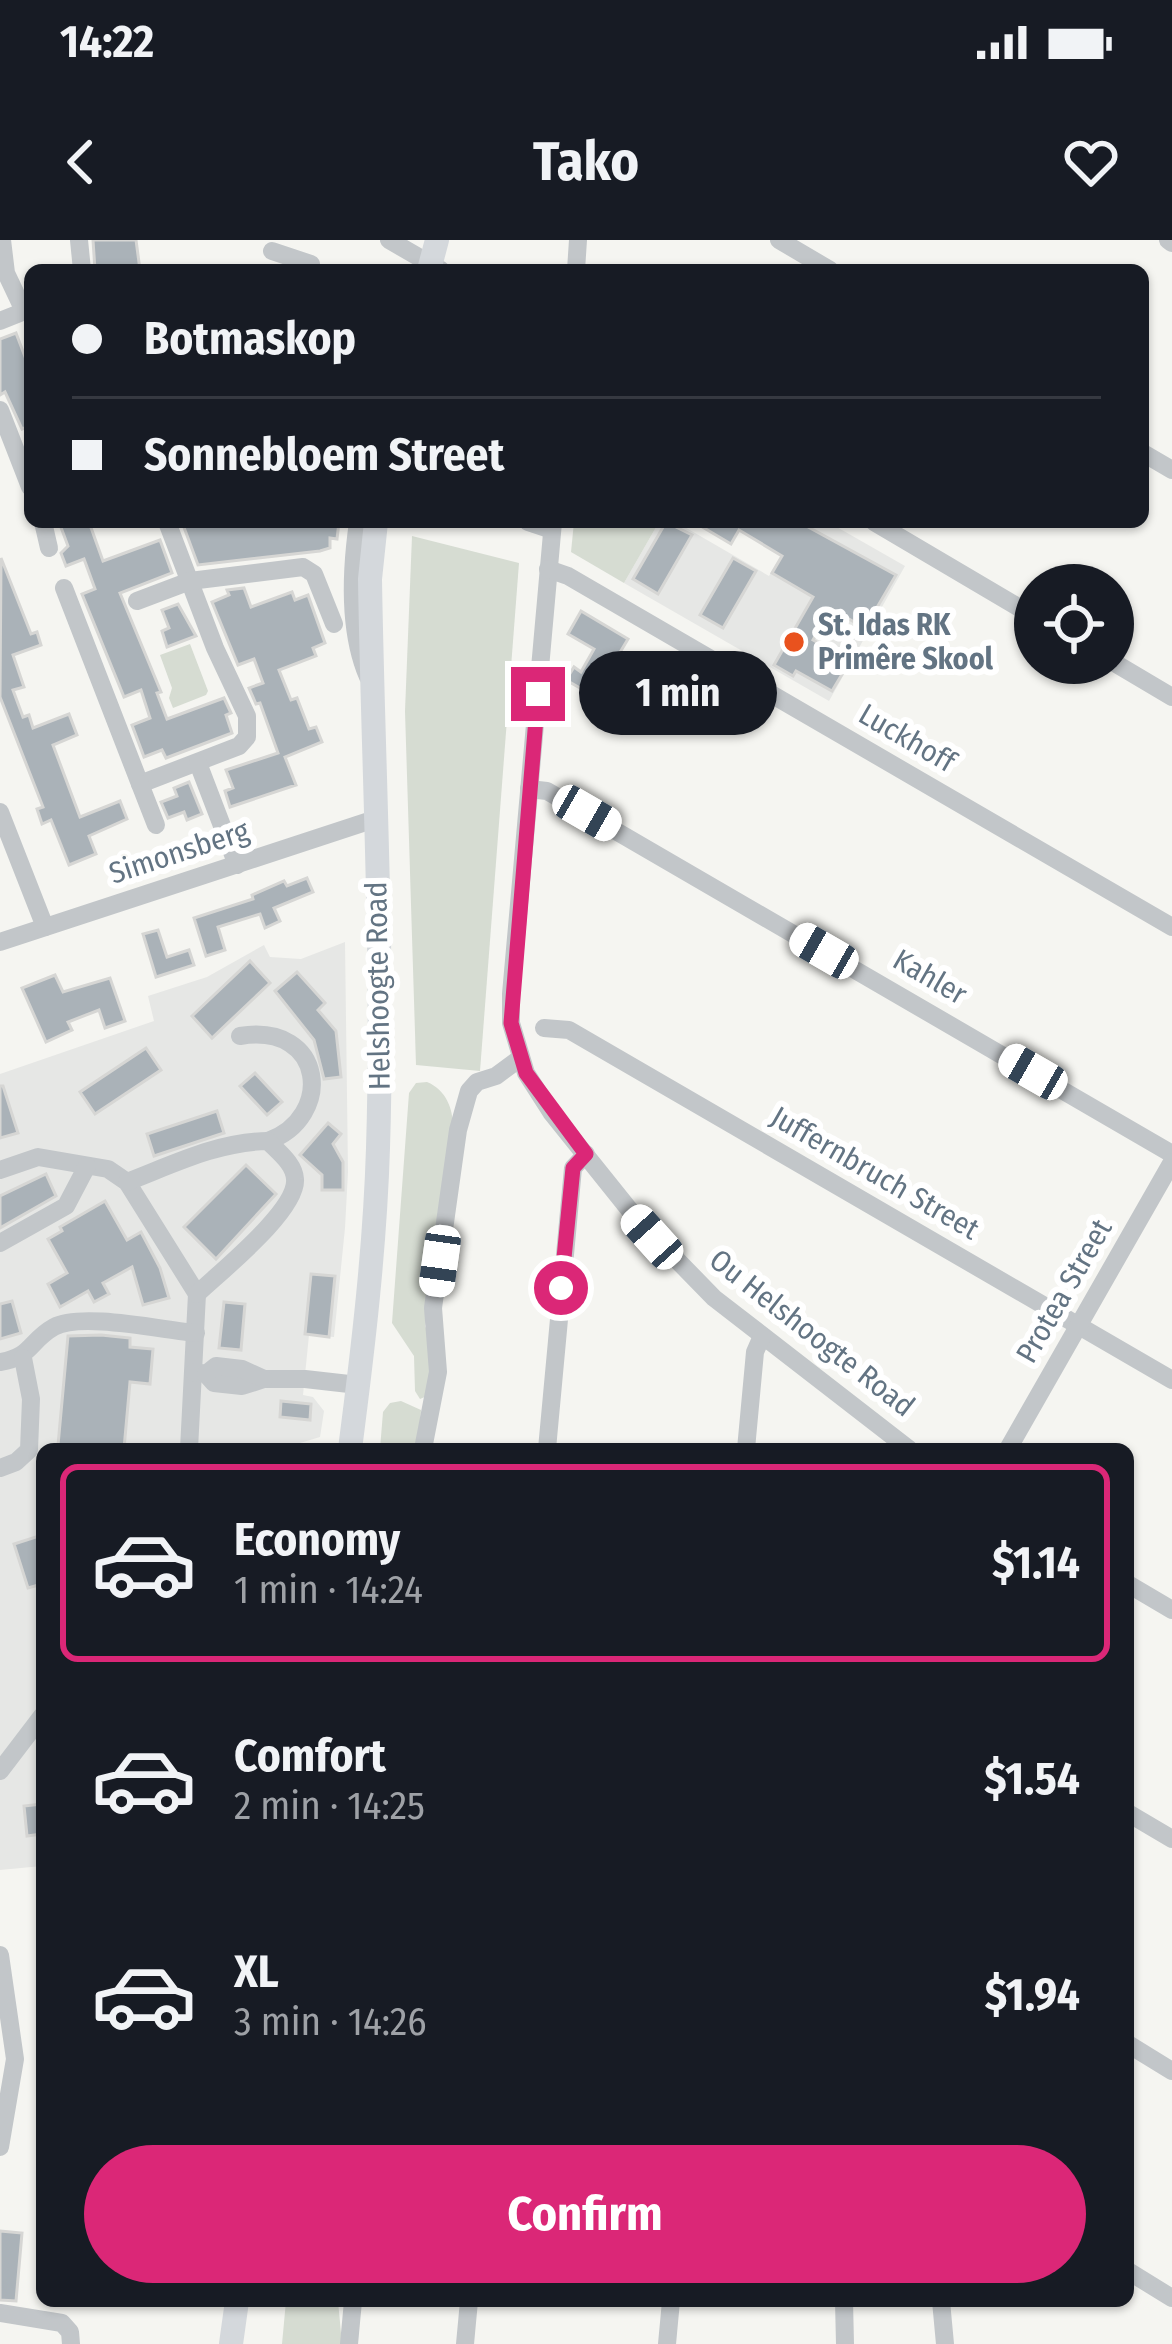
<!DOCTYPE html>
<html lang="en">
<head>
<meta charset="utf-8">
<style>
	body { margin:0; font-family:"Fira Sans Condensed",sans-serif; background:#242831; color:#f1f3f6; height:100vh; display:flex; flex-direction:column; font-size:45px; white-space:nowrap }
	* { box-sizing:border-box; margin:0 }
	p { font-size:39px; color:#9ea1a6 }
	.icon { flex:none; width:66px; height:66px; fill:none; stroke:currentColor; stroke-width:2; stroke-linecap:round; stroke-linejoin:round }
	.map { position:relative; flex:1; overflow:hidden }
	.sheet { position:absolute; left:36px; top:1203px; width:1098px; height:864px; display:flex; flex-direction:column; background:#171b24; border-radius:18px; box-shadow:0 3px 9px #0004 }
	.sheet>* { flex:none }
	.banner { position:absolute; left:24px; top:24px; width:1125px; height:264px; border-radius:18px; box-shadow:0 3px 9px #0004; display:grid; align-content:center; height:264px; padding:0 48px; background:#171b24 }
	.buttons { position:absolute; left:1014px; top:324px; display:grid; gap:24px }
	.buttons a { display:grid; place-items:center; width:120px; height:120px; border-radius:50%; background:#171b24; box-shadow:0 3px 9px #0004; font-size:60px }
	.end { position:absolute; width:54px; height:54px; margin:-27px; border:15px solid #db2777; background:#fff; box-shadow:0 0 0 6px #fff }
	.from { border-radius:50% }
	.bubble { position:absolute; height:84px; border-radius:42px; background:#171b24; box-shadow:0 3px 9px #0004; font-size:39px; font-weight:700; line-height:84px; text-align:center }
	.car { position:absolute; width:36px; height:72px; margin:-36px -18px; border-radius:15px; box-shadow:0 0 9px 3px #0007; background:linear-gradient(#fff 24%,#345 0 40%,#fff 0 76%,#345 0 86%,#fff 0) }
	.banner b { display:flex; align-items:center; gap:42px; height:114px; font-size:45px }
	.banner b+b { border-top:3px solid #363941 }
	.banner i { width:30px; height:30px; background:#f1f3f6 }
	ul { padding:21px 0 0; list-style:none }
	li { display:flex; align-items:center; gap:36px; height:198px; margin:0 24px 18px; padding:0 24px; border:6px solid transparent; border-radius:18px }
	li div { flex:1 }
	li b { display:block; font-size:45px }
	li em { font-style:normal; font-weight:700 }
	li.active { border-color:#db2777 }
	li>.icon { width:108px; height:108px; stroke-width:1.5 }
	.primary-button { display:flex; gap:24px; margin-top:auto; padding:24px 48px }
	.primary-button a { flex:1; height:138px; border-radius:72px; background:#db2777; color:#fff; font-size:48px; font-weight:700; line-height:138px; text-align:center }
	.status { display:flex; justify-content:space-between; align-items:center; height:84px; padding:0 60px; background:#171b24; direction:ltr }
	.status svg { height:33px; fill:currentColor }
	header { display:flex; justify-content:space-between; align-items:center; height:156px; padding:0 48px; background:#171b24; font-size:54px; font-weight:700 }
	.map>svg:first-child { display:block }
	.built { fill:#e6e7e5 }
	.green { fill:#d6dcd2 }
	.building { fill:#aab2b8; stroke:#d6d6d4; stroke-width:3 }
	.lines { fill:none; stroke-linecap:round; stroke-linejoin:round }
	.minor { stroke:#c2c6c9; stroke-width:18 }
	.major { stroke:#d4d8dc; stroke-width:24 }
	.route { stroke:#db2777; stroke-width:15 }
	.poi-dot { fill:#e9521e; stroke:#fff; stroke-width:4.5 }
	.labels { text-anchor:middle; dominant-baseline:central; stroke-width:12; stroke-linejoin:round; paint-order:stroke }
	.poi-label { font-size:30px; font-weight:bold; fill:#637483; stroke:#fff; text-anchor:start }
	.street-label { font-size:30px; fill:#637483; stroke:#fff }
</style>
</head>
<body>
<div class="status"><b>14:22</b><svg viewBox="0 0 49 12"><path d="M0 12V9h3v3zM5 12V6h3v6zM10 12V3h3v9zM15 12V0h3v12zM26 1h20v11H26zM47 4h2v5h-2z"/></svg></div>
<header><svg class="icon" aria-label="back" viewBox="0 0 24 24"><path d="M15 5l-7 7 7 7"/></svg>Tako<svg class="icon" aria-label="heart" viewBox="0 0 24 24"><path d="M12 20l-8-8c-3-5 5-10 8-4 3-6 11-1 8 4z"/></svg></header>
<div class="map">
<svg width="1172" height="2104" viewBox="0 0 1172 2104">
	<rect width="100%" height="100%" fill="#f5f5f1"/>
	<g class="built">
		<polygon points="659,282 676,282 769,336 801,282 828,282 905,326 829,461 624,343"/>
		<polygon points="345,702 348,932 345,988 334,1097 309,1095 303,1155 313,1157 324,1171 320,1197 300,1203 299,1209 42,1209 42,1626 0,1630 0,834 154,781 148,756 207,737 264,705 270,717 301,719"/>
	</g>
	<g class="green">
		<polygon points="574,282 659,282 624,343 571,312"/>
		<polygon points="412,296 519,323 480,831 416,825 405,471"/>
		<polygon points="190,404 208,451 206,455 173,468 169,458 172,448 160,415"/>
		<path d="M 427,842 C 446,850 453,868 453,887 L 425,1086 C 437,1108 430,1133 427,1156 L 420,1159 L 415,1151 L 414,1116 L 392,1083 L 409,853 L 416,843 Z"/>
		<polygon points="401,1161 421,1170 418,1209 380,1209 383,1172 390,1163"/>
		<polygon points="286,2061 338,2061 342,2104 282,2104"/>
	</g>
	<g class="building">
		<polygon points="93,0 136,0 140,30 95,30"/>
		<polygon points="16,93 30,130 30,186 22,189 5,152 0,155 0,99"/>
		<polygon points="59,282 89,282 103,321 160,300 172,333 120,353 161,452 157,453 167,479 224,458 231,473 226,475 232,493 166,518 162,510 144,517 132,485 150,478 141,450 124,457 82,354 95,349 84,319 66,326 61,313 68,306"/>
		<polygon points="182,282 339,282 337,299 330,298 330,308 320,311 198,325"/>
		<polygon points="666,282 692,295 658,354 633,339"/>
		<polygon points="694,282 799,282 896,335 865,388 831,369 813,400 850,421 832,451 796,431 793,436 774,425 813,357 772,333 782,316 739,290 731,304"/>
		<polygon points="1,318 31,394 37,392 41,405 13,415 24,447 13,450 23,477 29,475 33,488 69,474 77,495 53,505 80,577 120,561 127,579 89,596 96,614 69,625 51,580 42,584 37,569 43,567 0,457"/>
		<polygon points="733,318 756,331 723,388 700,375"/>
		<polygon points="244,348 251,367 292,352 295,360 308,355 325,403 313,408 316,416 279,430 291,460 297,458 309,489 316,487 322,502 285,517 296,545 230,567 225,551 233,548 226,530 278,513 260,463 256,464 249,448 263,443 254,419 238,425 212,362 229,355 227,350"/>
		<polygon points="178,364 196,396 167,407 162,391 169,388 162,370"/>
		<polygon points="581,371 628,399 594,456 566,440 574,427 581,432 594,409 568,394"/>
		<polygon points="189,542 202,574 187,580 184,572 168,578 161,562 177,556 174,548"/>
		<polygon points="307,638 313,652 274,668 280,681 265,688 260,674 218,687 225,710 206,716 194,678 253,659 252,655 284,641 287,646"/>
		<polygon points="158,690 167,717 189,710 194,725 156,737 143,694"/>
		<polygon points="250,721 270,743 212,798 192,776"/>
		<polygon points="297,732 325,763 318,770 336,791 341,837 324,839 314,800 275,751"/>
		<polygon points="55,735 63,752 110,738 125,781 105,788 99,770 68,782 72,790 46,802 22,748"/>
		<polygon points="146,808 161,830 95,874 80,852"/>
		<polygon points="255,833 282,862 267,875 240,846"/>
		<polygon points="0,846 3,846 18,893 0,898"/>
		<polygon points="217,871 224,893 154,916 147,894"/>
		<polygon points="328,883 341,894 333,904 343,922 343,950 322,950 322,935 300,915"/>
		<polygon points="246,925 276,954 216,1019 184,987"/>
		<polygon points="46,934 56,956 0,988 0,956"/>
		<polygon points="105,961 127,1000 141,992 160,1028 169,1058 143,1065 132,1027 103,1043 109,1054 94,1062 88,1051 60,1067 48,1044 67,1033 48,999 62,991 60,987"/>
		<polygon points="311,1034 335,1036 329,1097 305,1094"/>
		<polygon points="12,1061 21,1093 0,1099 0,1064"/>
		<polygon points="224,1062 245,1064 241,1110 219,1108"/>
		<polygon points="101,1095 130,1098 130,1107 153,1109 150,1144 130,1142 124,1209 58,1205 68,1096"/>
		<polygon points="281,1161 311,1164 310,1180 280,1177"/>
		<polygon points="42,1295 42,1344 28,1348 14,1304"/>
		<polygon points="42,1564 42,1594 27,1596 24,1566"/>
		<polygon points="0,1991 22,1993 16,2061 0,2060"/>
	</g>
	<g class="lines">
		<g class="minor">
			<polyline points="2,0 6,33 24,71"/>
			<polyline points="79,0 82,30"/>
			<polyline points="389,0 441,30"/>
			<polyline points="779,0 830,30"/>
			<polyline points="1168,0 1172,3"/>
			<polyline points="272,11 311,24"/>
			<polyline points="576,30 578,0"/>
			<polyline points="0,81 30,69"/>
			<polyline points="0,170 30,247"/>
			<polyline points="1143,213 1172,230"/>
			<polyline points="43,282 49,308"/>
			<path d="M 358,282 C 351,331 348,391 368,437"/>
			<polyline points="528,282 552,290"/>
			<polyline points="553,282 511,754 511,783 526,833 551,872 636,978 714,1058 909,1209"/>
			<polyline points="874,282 1035,377"/>
			<polyline points="548,329 568,336 1172,687"/>
			<polyline points="64,348 140,544 239,506 247,497 247,476 215,408 167,282"/>
			<polyline points="137,361 190,341 303,327 314,334 334,384"/>
			<polyline points="1113,422 1172,457"/>
			<polyline points="198,523 237,625"/>
			<polyline points="140,544 156,585"/>
			<polyline points="529,549 547,551 1172,914"/>
			<polyline points="0,572 45,687"/>
			<polyline points="0,702 375,579"/>
			<polyline points="544,788 569,790 1172,1140"/>
			<path d="M 240,796 C 326,782 334,878 268,901"/>
			<polyline points="0,930 38,917 108,929 127,942 197,1054 189,1209"/>
			<path d="M 127,942 C 174,924 217,902 268,901 C 278,912 294,923 295,939 C 298,970 220,1032 197,1054"/>
			<polyline points="0,1003 66,966 87,926"/>
			<path d="M 0,1122 C 32,1117 29,1101 54,1087 C 81,1072 162,1090 196,1093"/>
			<polyline points="194,1132 206,1134 214,1143 242,1146 264,1139 305,1139 358,1145"/>
			<polyline points="206,1134 216,1126 242,1129 264,1139"/>
			<polyline points="423,1209 438,1132 433,1068 458,890 469,851 477,842 496,836 519,819"/>
			<polyline points="547,1209 573,928 586,914"/>
			<polyline points="746,1209 755,1112 762,1096"/>
			<polyline points="1008,1209 1172,922"/>
			<polyline points="0,1228 16,1222 29,1210 31,1159 23,1118"/>
			<polyline points="1128,1344 1172,1370"/>
			<polyline points="0,1531 42,1476"/>
			<polyline points="1128,1573 1172,1599"/>
			<polyline points="0,1715 15,1819 0,1907"/>
			<polyline points="1128,1804 1172,1831"/>
			<polyline points="1128,2031 1172,2058"/>
			<polyline points="844,2061 845,2104"/>
			<polyline points="941,2061 945,2104"/>
			<polyline points="0,2073 62,2083 70,2092 71,2104"/>
			<polyline points="349,2104 353,2061"/>
			<polyline points="465,2104 469,2061"/>
			<polyline points="667,2104 671,2061"/>
		</g>
		<g class="major">
			<polyline points="429,30 437,0"/>
			<path d="M 350,1209 C 363,1109 375,1008 378,908 C 384,718 373,528 370,339 L 376,282"/>
			<polyline points="231,2104 237,2061"/>
		</g>
	</g>
	<g class="lines">
		<polyline class="route" points="538,454 511,783 526,833 586,914 573,928 561,1048"/>
	</g>
	<circle class="poi-dot" cx="794" cy="402" r="12"/>
	<g class="labels">
		<g class="poi-label">
			<text x="818" y="385">St. Idas RK<tspan x="818" dy="34">Primêre Skool</tspan></text>
		</g>
		<g class="street-label">
			<text transform="translate(907 498) rotate(30)">Luckhoff</text>
			<text transform="translate(179 612) rotate(-18)">Simonsberg</text>
			<text transform="translate(930 737) rotate(30)">Kahler</text>
			<text transform="translate(378 746) rotate(-91)">Helshoogte Road</text>
			<text transform="translate(875 933) rotate(30)">Juffernbruch Street</text>
			<text transform="translate(1064 1051) rotate(-60)">Protea Street</text>
			<text transform="translate(812 1093) rotate(38)">Ou Helshoogte Road</text>
		</g>
	</g>
</svg>
<div class="buttons">
<a><svg class="icon" aria-label="locate" viewBox="0 0 24 24"><circle cx="12" cy="12" r="6"/><path d="M12 2v4M12 18v4M2 12h4M18 12h4"/></svg></a>
</div>
<i class="end from" style="left:561px;top:1048px"></i>
<i class="end" style="left:538px;top:454px"></i>
<div class="bubble" style="left:579px;top:411px;width:198px">1 min</div>
<i class="car" style="left:587px;top:573px;rotate:120deg"></i>
<i class="car" style="left:824px;top:711px;rotate:300deg"></i>
<i class="car" style="left:1033px;top:832px;rotate:300deg"></i>
<i class="car" style="left:652px;top:997px;rotate:318deg"></i>
<i class="car" style="left:440px;top:1021px;rotate:188deg"></i>
<div class="banner">
<b><i class="from"></i>Botmaskop</b>
<b><i></i>Sonnebloem Street</b>
</div>
<section class="sheet">
<ul>
<li class="active"><svg class="icon" aria-label="car" viewBox="0 0 24 24"><path d="M5 17H2v-5l4-1 3-4h7l3 4 3 1v5h-3M9 17h6M6 11h13"/><circle cx="7" cy="17" r="2"/><circle cx="17" cy="17" r="2"/></svg><div><b>Economy</b><p>1 min · 14:24</p></div><em>$1.14</em></li>
<li><svg class="icon" aria-label="car" viewBox="0 0 24 24"><path d="M5 17H2v-5l4-1 3-4h7l3 4 3 1v5h-3M9 17h6M6 11h13"/><circle cx="7" cy="17" r="2"/><circle cx="17" cy="17" r="2"/></svg><div><b>Comfort</b><p>2 min · 14:25</p></div><em>$1.54</em></li>
<li><svg class="icon" aria-label="car" viewBox="0 0 24 24"><path d="M5 17H2v-5l4-1 3-4h7l3 4 3 1v5h-3M9 17h6M6 11h13"/><circle cx="7" cy="17" r="2"/><circle cx="17" cy="17" r="2"/></svg><div><b>XL</b><p>3 min · 14:26</p></div><em>$1.94</em></li>
</ul>
<div class="primary-button"><a>Confirm</a></div>
</section>
</div>
</body>
</html>
